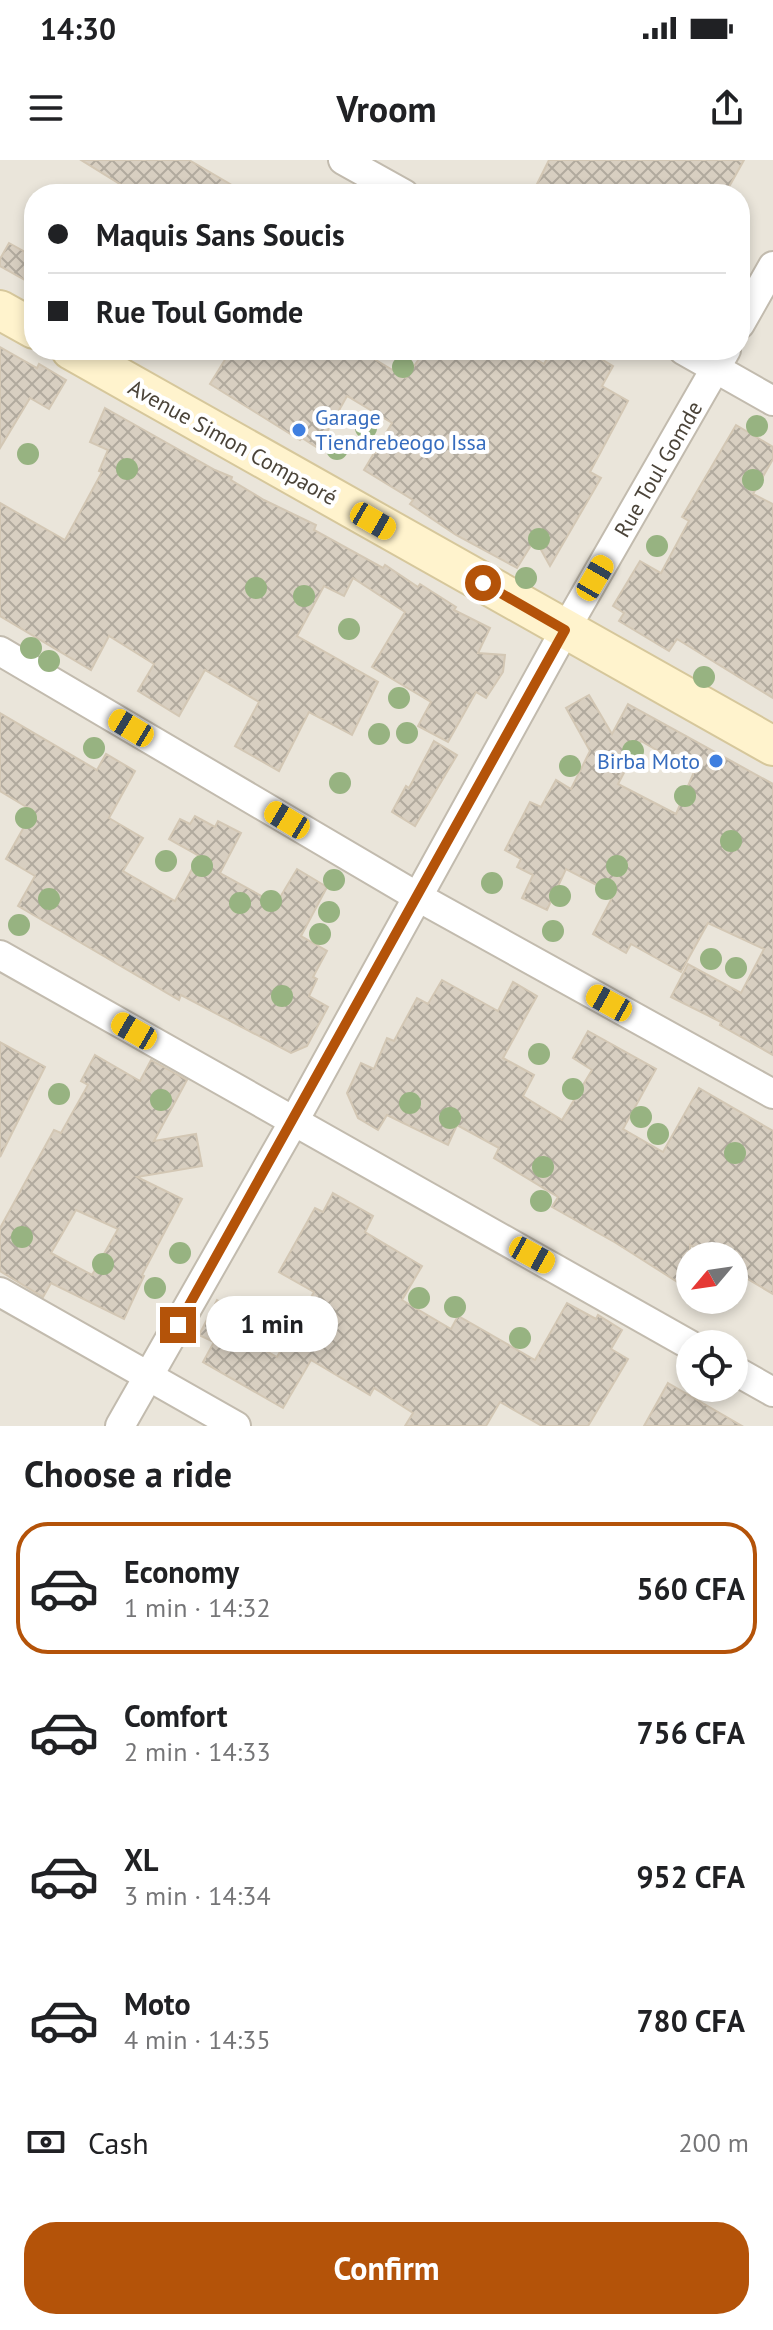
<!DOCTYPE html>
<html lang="en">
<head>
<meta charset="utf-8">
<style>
	body { margin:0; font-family:"PT Sans",sans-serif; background:#f2f2f2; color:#202124; height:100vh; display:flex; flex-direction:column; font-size:30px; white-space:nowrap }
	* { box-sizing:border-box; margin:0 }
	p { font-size:26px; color:#757577 }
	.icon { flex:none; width:44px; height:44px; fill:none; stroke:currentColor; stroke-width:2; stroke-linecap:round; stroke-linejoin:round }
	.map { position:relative; height:1266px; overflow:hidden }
	.sheet { display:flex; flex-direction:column; background:#fff; flex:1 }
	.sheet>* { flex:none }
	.guide { position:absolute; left:24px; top:24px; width:726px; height:176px; border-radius:32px; box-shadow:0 4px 12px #0003; display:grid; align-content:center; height:176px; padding:0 24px; background:#fff }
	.needle { width:52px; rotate:241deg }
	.fabs { position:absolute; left:676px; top:1082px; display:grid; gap:16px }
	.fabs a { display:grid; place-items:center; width:72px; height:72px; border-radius:50%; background:#fff; box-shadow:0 4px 12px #0003; font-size:40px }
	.end { position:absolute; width:36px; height:36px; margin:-18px; border:10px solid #b45309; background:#fff; box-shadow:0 0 0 4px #fff }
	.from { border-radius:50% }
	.bubble { position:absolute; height:56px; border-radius:28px; background:#fff; box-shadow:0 4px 12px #0003; font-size:26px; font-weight:700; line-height:56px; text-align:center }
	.car { position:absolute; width:24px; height:48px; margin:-24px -12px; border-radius:10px; box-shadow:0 0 6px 2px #0007; background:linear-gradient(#f5c518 24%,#345 0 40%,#f5c518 0 76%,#345 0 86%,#f5c518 0) }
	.guide b { display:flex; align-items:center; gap:28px; height:76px; font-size:30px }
	.guide b+b { border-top:2px solid #e0e0e0 }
	.guide i { width:20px; height:20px; background:#202124 }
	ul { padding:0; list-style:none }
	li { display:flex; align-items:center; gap:24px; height:132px; margin:0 16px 12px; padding:0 8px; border:4px solid transparent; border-radius:32px }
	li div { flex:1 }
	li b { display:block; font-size:30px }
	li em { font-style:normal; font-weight:700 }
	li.selected { border-color:#b45309 }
	li>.icon { width:72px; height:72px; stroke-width:1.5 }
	h2 { padding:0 24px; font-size:36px; line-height:96px }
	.pay { display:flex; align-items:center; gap:20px; height:88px; padding:0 24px; font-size:30px }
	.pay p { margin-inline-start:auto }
	.cta { display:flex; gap:16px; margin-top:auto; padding:16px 24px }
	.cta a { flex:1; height:92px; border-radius:32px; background:#b45309; color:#fff; font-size:32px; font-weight:700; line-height:92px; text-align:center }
	.status { display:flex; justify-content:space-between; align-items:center; height:56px; padding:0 40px; background:#fff; direction:ltr }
	.status svg { height:22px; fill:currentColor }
	header { display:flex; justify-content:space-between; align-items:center; height:104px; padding:0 24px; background:#fff; font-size:36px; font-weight:700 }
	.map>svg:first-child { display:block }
	.residential { fill:#eae5da; fill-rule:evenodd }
	.building { fill:url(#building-cross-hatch); stroke:#d3c7b4; stroke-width:2; fill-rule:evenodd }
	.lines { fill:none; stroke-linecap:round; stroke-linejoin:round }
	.street-casing { stroke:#c2bbae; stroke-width:32 }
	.secondary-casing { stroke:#d6c79b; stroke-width:42 }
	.street { stroke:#fff; stroke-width:28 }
	.secondary { stroke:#fff3cd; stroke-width:38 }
	.tree { fill:#97b381 }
	.route { stroke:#b45309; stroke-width:10 }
	.shop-dot { fill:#3f7fe0; stroke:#fff; stroke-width:3 }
	.labels { text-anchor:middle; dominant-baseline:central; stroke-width:8; stroke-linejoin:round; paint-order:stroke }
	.shop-label { font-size:22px; fill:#366cbe; stroke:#fff; text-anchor:start }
	.street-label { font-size:22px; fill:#4b4439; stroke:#fff }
</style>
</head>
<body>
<div class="status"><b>14:30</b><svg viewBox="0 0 49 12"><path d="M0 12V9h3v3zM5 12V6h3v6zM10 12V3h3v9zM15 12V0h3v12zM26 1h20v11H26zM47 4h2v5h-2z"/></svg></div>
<header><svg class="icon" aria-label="menu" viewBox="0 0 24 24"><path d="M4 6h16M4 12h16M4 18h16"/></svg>Vroom<svg class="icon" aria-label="share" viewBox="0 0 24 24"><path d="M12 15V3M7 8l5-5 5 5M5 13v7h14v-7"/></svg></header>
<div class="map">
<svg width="773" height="1266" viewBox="0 0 773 1266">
	<defs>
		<pattern id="building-cross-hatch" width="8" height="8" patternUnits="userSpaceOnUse" patternTransform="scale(2)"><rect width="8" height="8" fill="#d8cfc1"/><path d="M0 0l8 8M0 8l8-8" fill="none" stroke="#b1aa9e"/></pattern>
	</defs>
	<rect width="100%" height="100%" fill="#f6f3ec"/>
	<path class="residential" d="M 0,0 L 773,0 L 773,1266 L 0,1266 ZM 34,34 L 740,34 L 740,190 L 34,190 ZM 690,1096 L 734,1096 L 734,1140 L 690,1140 ZM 690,1184 L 734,1184 L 734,1228 L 690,1228 Z"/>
	<g class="building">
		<polygon points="81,0 189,0 247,34 136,34"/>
		<polygon points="549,0 744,0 725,34 532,34"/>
		<polygon points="9,83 34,97 34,125 0,106 0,99"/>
		<polygon points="0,187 37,208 39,204 66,220 49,249 30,238 0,288"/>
		<polygon points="231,190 359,190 406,218 425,190 520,190 544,204 552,190 586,190 613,206 602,226 628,241 590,312 601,318 550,406 535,379 517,408 456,375 410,344 413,340 364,310 392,263 347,236 318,288 302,278 300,280 210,224"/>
		<polygon points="105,248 215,310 232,317 231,320 264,340 316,365 314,370 383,408 385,405 418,427 420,424 456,447 454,450 490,468 478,493 505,495 503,512 486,538 476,532 448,582 418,566 431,542 372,507 405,452 353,418 344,436 324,426 297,476 378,522 352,575 309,552 279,611 235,586 259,542 205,510 179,556 138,531 154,504 109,476 91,510 0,456 0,343 65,380 102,312 99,311 108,290 90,282"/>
		<polygon points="736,265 773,287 773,299 753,334 773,344 773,538 677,479 669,491 619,461 624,453 613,446 640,401 661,413 689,361 682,357"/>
		<path d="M 589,535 L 612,574 L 628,544 L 773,624 L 773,895 L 720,865 L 721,862 L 671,837 L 688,804 L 741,833 L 764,789 L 708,763 L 681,812 L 631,784 L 626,793 L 593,774 L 614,734 L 566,709 L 547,750 L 522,738 L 533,715 L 517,707 L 521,699 L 505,690 L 530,642 L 541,647 L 556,620 L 571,629 L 590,591 L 566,548 ZM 641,581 L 694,612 L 676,654 L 618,624 Z"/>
		<polygon points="0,553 97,610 106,594 135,611 109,658 143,678 123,711 175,741 199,696 169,679 180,659 190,664 195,656 215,667 218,661 241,673 220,713 276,744 297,709 327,727 301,776 327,791 313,817 317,819 309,836 328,847 307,886 291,893 181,835 179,840 18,746 35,716 6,699 33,651 0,631"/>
		<polygon points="434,581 457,595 415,666 392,652 406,626 409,628"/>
		<polygon points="442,820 498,851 513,822 537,836 503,898 534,915 523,936 562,960 592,910 573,898 588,871 656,909 623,969 663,992 699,928 773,971 773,1134 734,1111 734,1096 709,1096 690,1085 690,1130 616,1083 552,1047 558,1037 494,998 499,988 457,965 448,985 387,955 378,970 358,958 347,933 361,903 374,909 387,878 394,881 417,838 428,844"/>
		<polygon points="0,882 45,907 0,997"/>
		<path d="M 95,895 L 140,921 L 151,900 L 187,920 L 154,981 L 196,974 L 202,1006 L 137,1017 L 182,1039 L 142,1115 L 144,1116 L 124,1159 L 51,1123 L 43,1137 L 0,1111 L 0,1068 L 54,970 L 61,973 L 88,925 L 81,921 ZM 76,1050 L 118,1069 L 92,1115 L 51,1093 Z"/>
		<polygon points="333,1033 373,1056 365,1072 422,1106 402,1140 451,1169 458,1156 535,1200 567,1143 596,1159 598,1155 622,1170 611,1189 628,1199 588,1266 542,1266 500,1242 486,1266 405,1266 413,1253 374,1228 370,1235 311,1200 283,1248 203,1202 214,1182 199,1175 217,1140 248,1157 238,1175 277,1197 314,1132 279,1112 315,1048 323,1052"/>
		<polygon points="668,1223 742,1266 644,1266"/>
	</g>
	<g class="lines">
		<defs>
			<g id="street">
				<polyline points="343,0 404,34"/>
				<polyline points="740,164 773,106"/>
				<polyline points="683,190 773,241"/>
				<polyline points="0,491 418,737 773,934"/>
				<polyline points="0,795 690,1185"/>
				<polyline points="0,1132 236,1266"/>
				<polyline points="734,1210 773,1232"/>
				<polyline points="120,1266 294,961 565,470 726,190"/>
			</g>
			<g id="secondary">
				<polyline points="0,150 34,169"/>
				<polyline points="71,190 773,586"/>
			</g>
		</defs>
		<use href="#street" class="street-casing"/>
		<use href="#secondary" class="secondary-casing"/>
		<use href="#street" class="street"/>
		<use href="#secondary" class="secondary"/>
	</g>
	<g class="tree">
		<circle cx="403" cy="207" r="11"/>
		<circle cx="757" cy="266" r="11"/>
		<circle cx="366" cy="268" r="11"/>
		<circle cx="337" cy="289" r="11"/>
		<circle cx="28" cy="294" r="11"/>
		<circle cx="127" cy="309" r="11"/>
		<circle cx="753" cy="320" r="11"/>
		<circle cx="539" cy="379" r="11"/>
		<circle cx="657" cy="386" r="11"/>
		<circle cx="526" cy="418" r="11"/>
		<circle cx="256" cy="428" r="11"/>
		<circle cx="304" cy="436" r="11"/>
		<circle cx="349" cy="469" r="11"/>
		<circle cx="31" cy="488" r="11"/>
		<circle cx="49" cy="501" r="11"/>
		<circle cx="704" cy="517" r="11"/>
		<circle cx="399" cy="538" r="11"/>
		<circle cx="407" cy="573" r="11"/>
		<circle cx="379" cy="574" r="11"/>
		<circle cx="94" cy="588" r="11"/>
		<circle cx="633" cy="591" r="11"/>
		<circle cx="570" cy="606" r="11"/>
		<circle cx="340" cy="623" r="11"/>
		<circle cx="685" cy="636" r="11"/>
		<circle cx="26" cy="658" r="11"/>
		<circle cx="731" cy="681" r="11"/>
		<circle cx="166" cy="701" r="11"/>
		<circle cx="202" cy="706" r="11"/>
		<circle cx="617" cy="706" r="11"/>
		<circle cx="334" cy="720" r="11"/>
		<circle cx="492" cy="723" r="11"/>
		<circle cx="606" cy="729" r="11"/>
		<circle cx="560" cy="736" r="11"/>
		<circle cx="49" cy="739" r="11"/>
		<circle cx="271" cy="741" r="11"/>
		<circle cx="240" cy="743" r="11"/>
		<circle cx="329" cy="752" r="11"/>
		<circle cx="19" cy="765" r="11"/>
		<circle cx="553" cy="771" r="11"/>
		<circle cx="320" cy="774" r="11"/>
		<circle cx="711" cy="799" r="11"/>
		<circle cx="736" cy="808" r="11"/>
		<circle cx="282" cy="836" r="11"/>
		<circle cx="539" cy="894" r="11"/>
		<circle cx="573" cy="929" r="11"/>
		<circle cx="59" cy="934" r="11"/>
		<circle cx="161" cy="940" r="11"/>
		<circle cx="410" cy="943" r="11"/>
		<circle cx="641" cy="957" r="11"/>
		<circle cx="450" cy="958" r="11"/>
		<circle cx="658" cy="974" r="11"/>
		<circle cx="735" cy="993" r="11"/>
		<circle cx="543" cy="1007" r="11"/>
		<circle cx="541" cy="1041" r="11"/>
		<circle cx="22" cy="1077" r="11"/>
		<circle cx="180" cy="1093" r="11"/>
		<circle cx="103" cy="1104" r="11"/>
		<circle cx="155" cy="1128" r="11"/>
		<circle cx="419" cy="1138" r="11"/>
		<circle cx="455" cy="1147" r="11"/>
		<circle cx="520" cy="1178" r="11"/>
		<circle cx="272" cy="1179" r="11"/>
	</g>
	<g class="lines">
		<polyline class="route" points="178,1165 565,470 483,423"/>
	</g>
	<g class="shop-dot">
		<circle cx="299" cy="270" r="8"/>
		<circle cx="716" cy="601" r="8"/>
	</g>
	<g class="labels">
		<g class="shop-label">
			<text x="315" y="257">Garage<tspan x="315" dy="25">Tiendrebeogo Issa</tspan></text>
			<text x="700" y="601" text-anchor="end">Birba Moto</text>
		</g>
		<g class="street-label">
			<text transform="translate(233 282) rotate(29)">Avenue Simon Compaoré</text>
			<text transform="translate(658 309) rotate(-60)">Rue Toul Gomde</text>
		</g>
	</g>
</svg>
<div class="fabs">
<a><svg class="needle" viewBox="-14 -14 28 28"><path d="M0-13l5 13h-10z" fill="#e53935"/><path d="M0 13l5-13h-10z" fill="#757577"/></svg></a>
<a><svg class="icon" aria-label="locate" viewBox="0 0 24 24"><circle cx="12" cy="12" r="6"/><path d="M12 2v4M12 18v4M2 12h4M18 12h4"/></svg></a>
</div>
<i class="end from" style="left:483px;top:423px"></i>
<i class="end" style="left:178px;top:1165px"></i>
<div class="bubble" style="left:206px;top:1136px;width:132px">1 min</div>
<i class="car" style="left:373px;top:361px;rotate:120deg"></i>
<i class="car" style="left:595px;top:418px;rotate:30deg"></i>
<i class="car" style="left:131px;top:568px;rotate:301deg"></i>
<i class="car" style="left:287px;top:660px;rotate:301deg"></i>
<i class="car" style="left:609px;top:843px;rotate:299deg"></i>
<i class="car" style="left:134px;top:871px;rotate:300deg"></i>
<i class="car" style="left:532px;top:1095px;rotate:119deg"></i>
<div class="guide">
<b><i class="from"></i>Maquis Sans Soucis</b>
<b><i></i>Rue Toul Gomde</b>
</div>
</div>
<section class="sheet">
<h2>Choose a ride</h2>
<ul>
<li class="selected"><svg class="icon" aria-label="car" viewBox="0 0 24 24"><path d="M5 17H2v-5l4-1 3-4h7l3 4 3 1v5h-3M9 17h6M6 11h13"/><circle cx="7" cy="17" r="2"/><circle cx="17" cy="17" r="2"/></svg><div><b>Economy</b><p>1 min · 14:32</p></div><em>560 CFA</em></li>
<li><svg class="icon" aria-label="car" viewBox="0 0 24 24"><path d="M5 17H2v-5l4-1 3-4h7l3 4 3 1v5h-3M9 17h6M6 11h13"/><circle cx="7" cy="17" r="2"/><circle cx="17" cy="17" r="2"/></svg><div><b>Comfort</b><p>2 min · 14:33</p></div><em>756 CFA</em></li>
<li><svg class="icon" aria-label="car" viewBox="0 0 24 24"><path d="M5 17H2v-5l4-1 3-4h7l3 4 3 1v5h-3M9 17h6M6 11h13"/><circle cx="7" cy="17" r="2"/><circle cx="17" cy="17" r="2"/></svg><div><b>XL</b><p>3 min · 14:34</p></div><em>952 CFA</em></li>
<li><svg class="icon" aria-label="car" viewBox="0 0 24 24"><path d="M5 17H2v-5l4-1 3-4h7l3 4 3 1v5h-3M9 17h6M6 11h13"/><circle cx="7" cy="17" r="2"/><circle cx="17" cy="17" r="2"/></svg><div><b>Moto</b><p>4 min · 14:35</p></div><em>780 CFA</em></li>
</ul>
<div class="pay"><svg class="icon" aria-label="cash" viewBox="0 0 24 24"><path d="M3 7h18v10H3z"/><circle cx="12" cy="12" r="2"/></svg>Cash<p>200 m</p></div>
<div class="cta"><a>Confirm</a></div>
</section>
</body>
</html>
